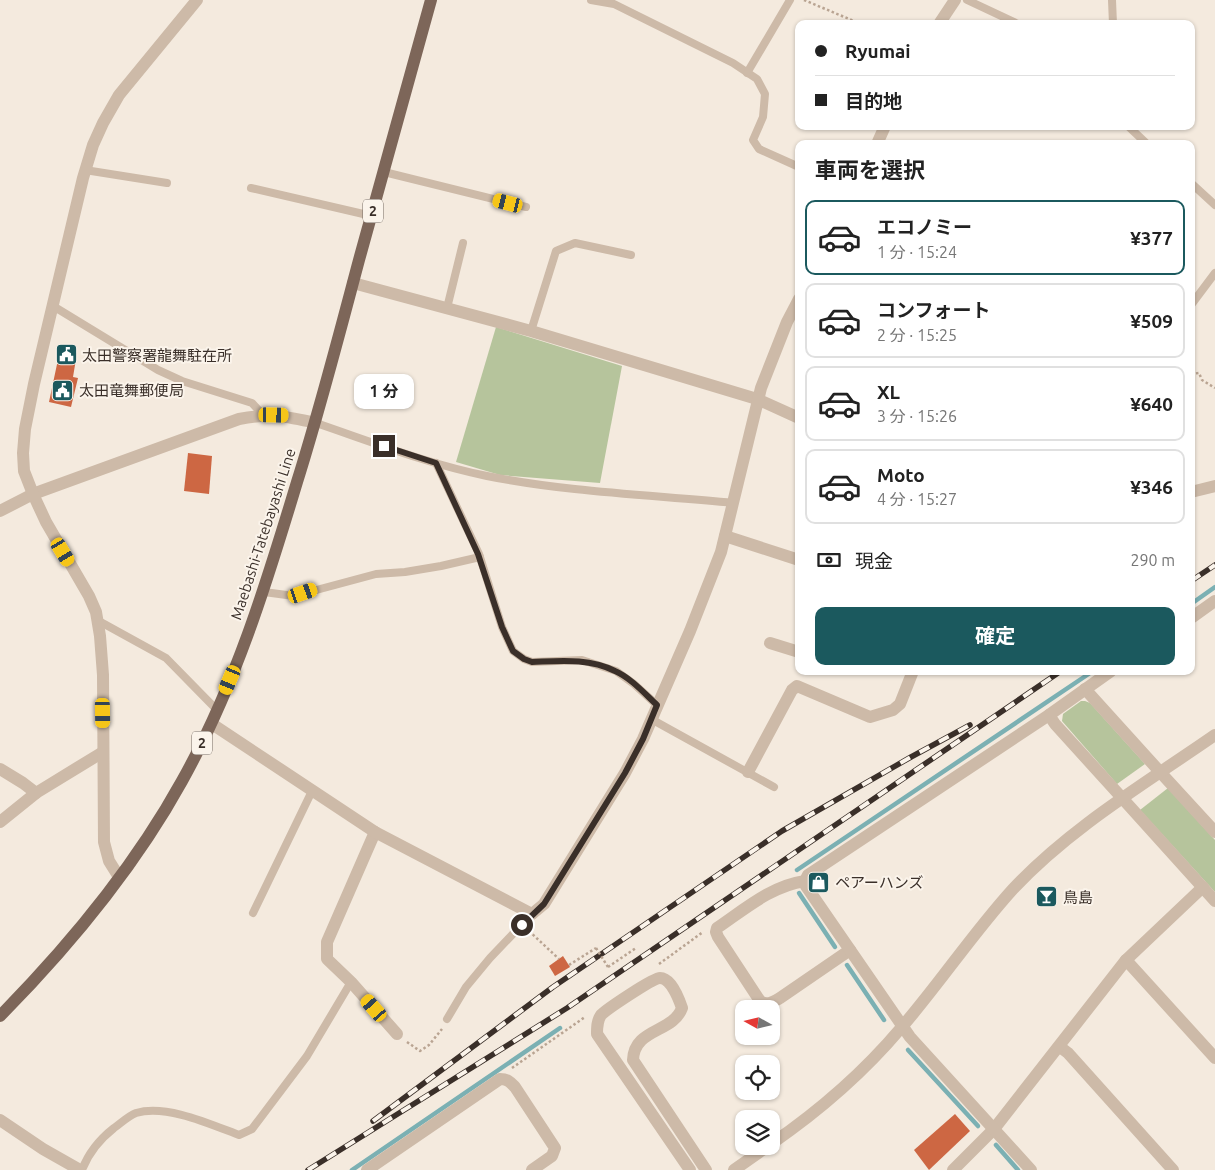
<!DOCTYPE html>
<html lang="ja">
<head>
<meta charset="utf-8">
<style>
	body { margin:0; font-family:Ubuntu,"Noto Sans JP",sans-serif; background:#f2f2f2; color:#222; height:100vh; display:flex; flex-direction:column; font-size:19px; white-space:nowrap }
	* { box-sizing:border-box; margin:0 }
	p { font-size:16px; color:#767676 }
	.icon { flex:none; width:28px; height:28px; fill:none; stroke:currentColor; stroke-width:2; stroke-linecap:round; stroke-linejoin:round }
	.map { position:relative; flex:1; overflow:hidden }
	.sheet { position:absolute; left:795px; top:140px; width:400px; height:535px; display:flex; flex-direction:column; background:#fff; border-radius:10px; box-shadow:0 1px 4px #0004 }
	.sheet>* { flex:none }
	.banner { position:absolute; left:795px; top:20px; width:400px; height:110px; border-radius:10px; box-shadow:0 1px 4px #0004; display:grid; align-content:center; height:110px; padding:0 20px; background:#fff }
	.needle { width:32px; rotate:278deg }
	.controls { position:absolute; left:735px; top:1000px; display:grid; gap:10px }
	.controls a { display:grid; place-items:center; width:45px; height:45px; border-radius:10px; background:#fff; box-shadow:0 1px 4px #0004; font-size:25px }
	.end { position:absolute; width:22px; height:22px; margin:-11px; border:6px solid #3a2f29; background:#fff; box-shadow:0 0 0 2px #fff }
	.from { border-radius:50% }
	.bubble { position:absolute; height:35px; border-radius:10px; background:#fff; box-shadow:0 1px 4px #0004; font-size:16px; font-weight:700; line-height:35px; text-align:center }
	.car { position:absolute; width:15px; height:30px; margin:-15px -8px; border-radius:6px; box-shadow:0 0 4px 1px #0007; background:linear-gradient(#f5c518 24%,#345 0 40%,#f5c518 0 76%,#345 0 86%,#f5c518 0) }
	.banner b { display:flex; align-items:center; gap:18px; height:48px; font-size:19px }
	.banner b+b { border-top:1px solid #e0e0e0 }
	.banner i { width:12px; height:12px; background:#222 }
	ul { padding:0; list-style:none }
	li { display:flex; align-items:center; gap:15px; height:75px; margin:0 10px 8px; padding:0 10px; border:2px solid #e0e0e0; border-radius:10px }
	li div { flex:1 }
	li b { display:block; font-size:19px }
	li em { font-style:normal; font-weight:700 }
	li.on { border-color:#1b595e }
	li>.icon { width:45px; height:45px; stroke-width:1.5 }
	h2 { padding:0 20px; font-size:22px; line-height:60px }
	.pay { display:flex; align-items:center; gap:12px; height:55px; padding:0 20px; font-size:19px }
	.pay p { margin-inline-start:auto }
	.button { display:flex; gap:10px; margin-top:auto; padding:10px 20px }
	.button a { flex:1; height:58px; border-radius:10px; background:#1b595e; color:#fff; font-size:20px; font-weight:700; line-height:58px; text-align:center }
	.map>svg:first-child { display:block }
	.green { fill:#b6c49c }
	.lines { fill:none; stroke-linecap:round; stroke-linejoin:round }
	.stream { stroke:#7bb0b3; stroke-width:4.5 }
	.building { fill:#cd6743 }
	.path { stroke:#b9a492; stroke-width:2.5; stroke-dasharray:2.5 2.5; stroke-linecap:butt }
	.service { stroke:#cdbaa8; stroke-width:8 }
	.minor { stroke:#cdbaa8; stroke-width:12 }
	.tertiary { stroke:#cdbaa8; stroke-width:12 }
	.primary { stroke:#7d6659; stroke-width:12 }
	.rail-casing { stroke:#3a2f29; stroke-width:5.5 }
	.rail { stroke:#fbf4eb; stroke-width:4; stroke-dasharray:11; stroke-linecap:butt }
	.path-bridge { stroke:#b9a492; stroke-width:2.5; stroke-dasharray:2.5 2.5; stroke-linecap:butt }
	.route { stroke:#3a2f29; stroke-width:6 }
	.labels { text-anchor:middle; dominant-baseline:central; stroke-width:4; stroke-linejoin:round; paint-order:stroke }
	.shield { fill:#fbf4eb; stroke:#746a63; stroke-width:1 }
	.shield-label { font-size:14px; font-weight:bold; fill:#3a2f29 }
	.poi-label { font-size:15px; fill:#3a2f29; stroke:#fbf4eb; text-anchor:start }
	.street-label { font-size:15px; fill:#3a2f29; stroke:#fbf4eb }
</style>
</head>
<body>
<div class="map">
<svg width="1215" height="1170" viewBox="0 0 1215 1170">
	<rect width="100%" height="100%" fill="#f4eade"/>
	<g class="green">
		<polygon points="496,327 622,366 600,483 500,475 456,462"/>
		<polygon points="1081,701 1085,701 1090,703 1145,764 1117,784 1062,721 1063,714"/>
		<polygon points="1168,788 1215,840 1215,892 1140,810"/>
	</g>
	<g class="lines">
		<g class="stream">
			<polyline points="1191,604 1215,587"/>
			<polyline points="797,870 1093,671"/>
			<polyline points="799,893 835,947"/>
			<polyline points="847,965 884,1020"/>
			<polyline points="908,1050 978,1126"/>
			<polyline points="996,1145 1018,1170"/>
			<polyline points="352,1170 560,1028"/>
		</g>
	</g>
	<g class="building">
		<polygon points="60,350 77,353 73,377 78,378 71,407 49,402"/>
		<polygon points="188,453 212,456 209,494 184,491"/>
		<polygon points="563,956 570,967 555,976 549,966"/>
		<polygon points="955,1114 970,1131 929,1170 914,1150"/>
	</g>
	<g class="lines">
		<g class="path">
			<polyline points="804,0 861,24"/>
			<polyline points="1191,374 1199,373 1202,380 1215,388"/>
			<polyline points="529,931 559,959"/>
			<polyline points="659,964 703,932"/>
			<polyline points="569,965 596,948"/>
			<polyline points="608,967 636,948"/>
			<polyline points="407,1042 420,1051 429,1045 442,1029"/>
			<polyline points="512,1068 585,1017"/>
		</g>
		<g class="service">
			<polyline points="591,0 614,4 733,63 757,79 765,94 763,117 753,140 759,149 799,167"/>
			<polyline points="967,0 1018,24"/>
			<polyline points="1112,0 1113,24"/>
			<polyline points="747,73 790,0"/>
			<polyline points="1128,126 1147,144"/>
			<polyline points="85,170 167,183"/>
			<polyline points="384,172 526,207"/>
			<polyline points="1191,183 1215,205"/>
			<polyline points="251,188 372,216"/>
			<polyline points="1191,305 1215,273"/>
			<polyline points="53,306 158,370 182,381 252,403 263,415"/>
			<polyline points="447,308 463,243"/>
			<polyline points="531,331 556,251 575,243 631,255"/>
			<path d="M 316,423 C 372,442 428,464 487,476 C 567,492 651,495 733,503"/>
			<polyline points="436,463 479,554 502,627 513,651 524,659 532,662 582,660 616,671 634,684 657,705"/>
			<polyline points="264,592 294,596 376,574 405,572 441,566 480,557"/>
			<polyline points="97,620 166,658 217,710"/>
			<polyline points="651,719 774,787"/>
			<polyline points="253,913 312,791"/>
			<polyline points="447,1019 466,987 490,958 532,914"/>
			<path d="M 82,1170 C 88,1154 100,1139 114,1128 C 120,1124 128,1116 136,1113 C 166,1104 210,1124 239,1135 L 252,1129 L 307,1056 L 351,982"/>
		</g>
		<g class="minor">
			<polyline points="939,24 955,0"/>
			<polyline points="877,144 885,126"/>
			<polyline points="353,283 531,331 757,399 799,418"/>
			<polyline points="1191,492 1215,486"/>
			<polyline points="725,536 799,560"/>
			<polyline points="1191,618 1215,601"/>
			<polyline points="770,643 799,652"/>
			<polyline points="1085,689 1161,773"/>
			<polyline points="1049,715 1055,724 1123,799"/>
			<polyline points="0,769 23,783 36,793"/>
			<polyline points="748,772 792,690 797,686 870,717 893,710 900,704 913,671"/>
			<polyline points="0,822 36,793 103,752"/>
			<polyline points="375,832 327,942 327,959 351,982 397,1034"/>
			<path d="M 805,881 C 771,886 745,909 717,928 L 716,932 L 718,937 L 760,1001 C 767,1006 773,1002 780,998 L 850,950"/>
			<polyline points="532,914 544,904 625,773 643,739 690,631 721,552 761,388 787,322 799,299"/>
			<polyline points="1126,960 1215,1058"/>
			<polyline points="1060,1047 1068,1053 1173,1170"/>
			<polyline points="0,1120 43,1149 80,1170"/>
			<path d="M 367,1170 L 500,1079 C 508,1079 510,1082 515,1087 L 555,1148 L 552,1156 L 532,1170"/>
			<polyline points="953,1170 994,1129 1126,960 1203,887"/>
			<polyline points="1031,1170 910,1037 806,886 805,881 808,875 1049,715 1111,671"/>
		</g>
		<g class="tertiary">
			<path d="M 0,511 L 33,494 L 239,419 C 270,413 285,416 316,423"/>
			<polyline points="212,724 375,832 532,914"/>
			<polyline points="1161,773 1215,832"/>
			<polyline points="1123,799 1215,901"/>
			<polyline points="119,877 109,861 104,842 103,675 100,636 96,612 89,596 46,522 33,494 24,471 23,453 25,429 34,384 83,178 93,145 103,123 119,95 197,0"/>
			<path d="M 771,1144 C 819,1111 863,1073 901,1028 C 940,983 973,933 1013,889 C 1071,827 1146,783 1215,735"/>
			<path d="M 690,1170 L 597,1034 C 597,1027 597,1021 601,1015 C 607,1009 653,978 660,978 C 671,978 679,999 682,1008 C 673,1033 634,1028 633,1060 L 706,1170"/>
			<polyline points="734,1170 768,1146"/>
		</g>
		<path class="primary" d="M 0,1016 C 69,946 134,868 182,781 C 235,686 266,585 297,482 C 320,409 339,335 359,260 C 383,174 407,87 431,0"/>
		<defs>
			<g id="rail">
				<polyline points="1191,581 1215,565"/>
				<polyline points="373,1121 553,987 782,831 911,757 970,725"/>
				<polyline points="308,1170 567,1008 1061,671"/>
			</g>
		</defs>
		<use href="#rail" class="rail-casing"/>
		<use href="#rail" class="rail"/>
		<polyline class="path-bridge" points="596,948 608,967"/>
	</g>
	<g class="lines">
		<path class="route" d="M 384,446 L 436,463 L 478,554 L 502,627 L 513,651 L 524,659 L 532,662 C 561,661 588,658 615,671 C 631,678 645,694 657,705 L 643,739 L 625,773 L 544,904 L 522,925"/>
	</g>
	<defs>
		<symbol id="civic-square" viewBox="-11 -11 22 22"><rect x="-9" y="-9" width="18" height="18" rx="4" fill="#1b595e" stroke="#fbf4eb"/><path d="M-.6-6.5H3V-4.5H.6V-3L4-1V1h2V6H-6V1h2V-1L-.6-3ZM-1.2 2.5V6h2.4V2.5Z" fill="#fff"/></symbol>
		<symbol id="shop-square" viewBox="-11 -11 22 22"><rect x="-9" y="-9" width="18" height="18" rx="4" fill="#1b595e" stroke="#fbf4eb"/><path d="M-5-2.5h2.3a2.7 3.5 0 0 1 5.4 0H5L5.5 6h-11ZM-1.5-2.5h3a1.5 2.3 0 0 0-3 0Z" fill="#fff"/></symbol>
		<symbol id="bar-square" viewBox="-11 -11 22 22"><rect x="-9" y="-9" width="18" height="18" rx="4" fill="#1b595e" stroke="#fbf4eb"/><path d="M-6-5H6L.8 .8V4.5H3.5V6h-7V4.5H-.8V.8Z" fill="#fff"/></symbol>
	</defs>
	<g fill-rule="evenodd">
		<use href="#civic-square" x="54" y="342" width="25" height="25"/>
		<use href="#civic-square" x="50" y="378" width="25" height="25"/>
		<use href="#shop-square" x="806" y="870" width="25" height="25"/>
		<use href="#bar-square" x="1034" y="884" width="25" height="25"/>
	</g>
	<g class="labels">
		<g class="shield">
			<rect x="363" y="199.5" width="20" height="23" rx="4"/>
			<rect x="192" y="731.5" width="20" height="23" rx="4"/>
		</g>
		<g class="shield-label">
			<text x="373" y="211">2</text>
			<text x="202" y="743">2</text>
		</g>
		<g class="poi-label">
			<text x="82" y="355">太田警察署龍舞駐在所</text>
			<text x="79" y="390">太田竜舞郵便局</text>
			<text x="835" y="882">ペアーハンズ</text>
			<text x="1063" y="897">鳥島</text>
		</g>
		<g class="street-label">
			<text transform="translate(263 534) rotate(-72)">Maebashi-Tatebayashi Line</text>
		</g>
	</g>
</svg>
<div class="controls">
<a><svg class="needle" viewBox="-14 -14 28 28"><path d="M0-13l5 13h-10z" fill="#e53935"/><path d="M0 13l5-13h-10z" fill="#767676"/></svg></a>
<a><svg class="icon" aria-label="locate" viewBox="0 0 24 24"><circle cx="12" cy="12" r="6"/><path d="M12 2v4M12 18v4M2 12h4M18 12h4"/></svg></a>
<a><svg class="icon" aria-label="layers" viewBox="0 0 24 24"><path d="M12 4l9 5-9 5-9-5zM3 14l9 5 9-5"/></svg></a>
</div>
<i class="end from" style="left:522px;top:925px"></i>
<i class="end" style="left:384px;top:446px"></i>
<div class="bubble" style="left:354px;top:374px;width:60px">1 分</div>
<i class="car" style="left:508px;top:203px;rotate:284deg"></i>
<i class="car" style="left:274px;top:415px;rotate:91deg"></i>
<i class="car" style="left:63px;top:552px;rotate:149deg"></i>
<i class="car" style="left:303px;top:593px;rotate:71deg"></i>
<i class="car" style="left:230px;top:680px;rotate:203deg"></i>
<i class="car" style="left:103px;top:713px;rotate:179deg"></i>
<i class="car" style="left:374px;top:1008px;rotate:319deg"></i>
<div class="banner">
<b><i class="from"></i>Ryumai</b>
<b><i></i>目的地</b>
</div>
<section class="sheet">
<h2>車両を選択</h2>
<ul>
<li class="on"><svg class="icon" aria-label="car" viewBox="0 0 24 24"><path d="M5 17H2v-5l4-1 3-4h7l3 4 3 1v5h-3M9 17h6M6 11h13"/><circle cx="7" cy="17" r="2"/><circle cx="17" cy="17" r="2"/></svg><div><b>エコノミー</b><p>1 分 · 15:24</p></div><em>¥377</em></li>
<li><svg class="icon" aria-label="car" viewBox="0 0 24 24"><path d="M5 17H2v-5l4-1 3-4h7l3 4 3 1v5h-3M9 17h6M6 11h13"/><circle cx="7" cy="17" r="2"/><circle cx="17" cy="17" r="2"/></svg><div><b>コンフォート</b><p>2 分 · 15:25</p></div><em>¥509</em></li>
<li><svg class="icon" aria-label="car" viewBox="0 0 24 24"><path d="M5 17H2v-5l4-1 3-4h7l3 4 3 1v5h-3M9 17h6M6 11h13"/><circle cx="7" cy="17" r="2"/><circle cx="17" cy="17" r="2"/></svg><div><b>XL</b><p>3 分 · 15:26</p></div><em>¥640</em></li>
<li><svg class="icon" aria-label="car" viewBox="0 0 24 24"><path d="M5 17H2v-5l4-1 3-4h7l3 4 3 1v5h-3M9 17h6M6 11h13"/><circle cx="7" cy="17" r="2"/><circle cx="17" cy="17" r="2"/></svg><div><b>Moto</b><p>4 分 · 15:27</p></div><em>¥346</em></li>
</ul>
<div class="pay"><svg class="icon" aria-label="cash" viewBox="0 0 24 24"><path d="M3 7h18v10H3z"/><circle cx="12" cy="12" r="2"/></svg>現金<p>290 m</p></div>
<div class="button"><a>確定</a></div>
</section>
</div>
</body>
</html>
